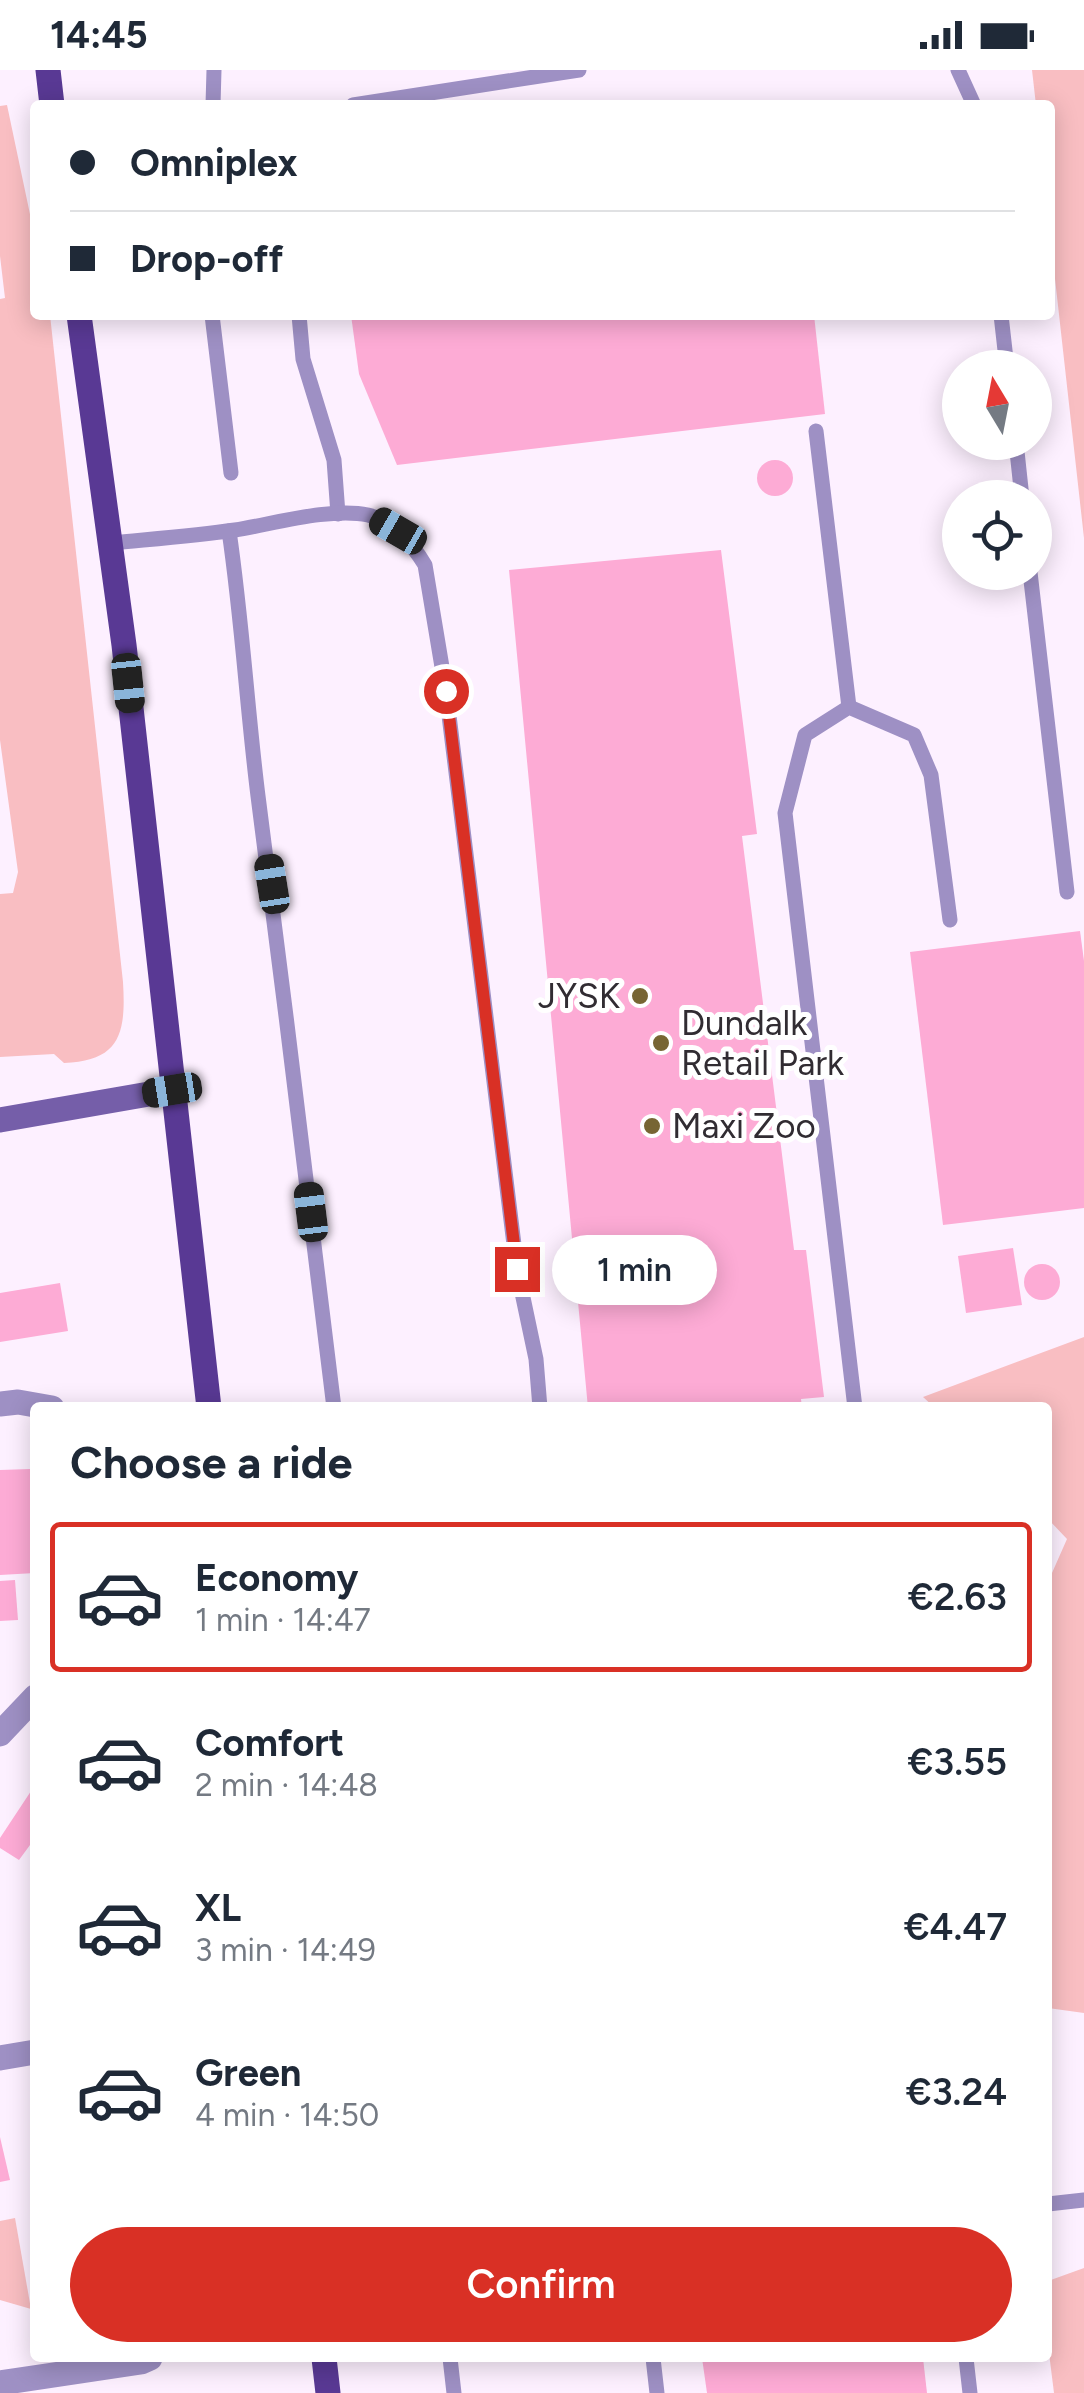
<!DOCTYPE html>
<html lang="en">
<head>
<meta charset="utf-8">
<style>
	body { margin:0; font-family:Figtree,sans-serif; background:#f2f2f3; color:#1f2937; height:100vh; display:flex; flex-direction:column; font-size:38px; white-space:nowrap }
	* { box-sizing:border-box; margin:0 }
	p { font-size:32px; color:#747a83 }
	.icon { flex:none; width:55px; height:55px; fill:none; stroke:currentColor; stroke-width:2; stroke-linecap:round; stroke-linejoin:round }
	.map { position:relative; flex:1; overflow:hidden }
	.side { position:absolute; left:30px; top:1332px; width:1022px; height:960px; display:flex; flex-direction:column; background:#fff; border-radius:10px; box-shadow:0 5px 25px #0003 }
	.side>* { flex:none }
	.top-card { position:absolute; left:30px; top:30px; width:1025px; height:220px; border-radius:10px; box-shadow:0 5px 25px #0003; display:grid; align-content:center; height:220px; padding:0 40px; background:#fff }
	.needle { width:65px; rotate:350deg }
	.tools { position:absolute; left:942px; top:280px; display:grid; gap:20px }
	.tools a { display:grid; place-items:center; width:110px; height:110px; border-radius:50%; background:#fff; box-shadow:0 5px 25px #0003; font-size:50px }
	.end { position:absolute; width:45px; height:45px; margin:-22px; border:12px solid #d93025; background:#fff; box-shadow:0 0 0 5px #fff }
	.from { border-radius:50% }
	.bubble { position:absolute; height:70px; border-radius:35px; background:#fff; box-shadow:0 5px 25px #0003; font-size:32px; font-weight:600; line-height:70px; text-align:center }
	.car { position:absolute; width:30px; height:60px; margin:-30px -15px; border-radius:12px; box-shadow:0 0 8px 2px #0007; background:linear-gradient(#222 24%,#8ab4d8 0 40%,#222 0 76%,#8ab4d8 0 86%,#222 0) }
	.top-card b { display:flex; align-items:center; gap:35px; height:95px; font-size:38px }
	.top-card b+b { border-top:2px solid #e0e1e3 }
	.top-card i { width:25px; height:25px; background:#1f2937 }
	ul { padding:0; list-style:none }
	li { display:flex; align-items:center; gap:30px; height:150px; margin:0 20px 15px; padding:0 20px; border:5px solid transparent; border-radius:10px }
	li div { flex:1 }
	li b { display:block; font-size:38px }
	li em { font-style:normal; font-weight:600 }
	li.on { border-color:#d93025 }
	li>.icon { width:90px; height:90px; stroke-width:1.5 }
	h2 { padding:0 40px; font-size:45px; line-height:120px }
	.primary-button { display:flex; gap:20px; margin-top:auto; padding:20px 40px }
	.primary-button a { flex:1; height:115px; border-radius:60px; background:#d93025; color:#fff; font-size:40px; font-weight:600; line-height:115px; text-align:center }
	.status { display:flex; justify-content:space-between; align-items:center; height:70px; padding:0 50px; background:#fff; direction:ltr }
	.status svg { height:28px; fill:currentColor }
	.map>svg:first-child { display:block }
	.green { fill:#f9bec2 }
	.building { fill:#fdabd5 }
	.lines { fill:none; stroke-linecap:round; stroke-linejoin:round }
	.lane { stroke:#9e90c4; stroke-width:15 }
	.street { stroke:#9e90c4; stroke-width:25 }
	.secondary { stroke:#755ea9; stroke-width:25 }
	.primary { stroke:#593994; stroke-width:25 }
	.route { stroke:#d93025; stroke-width:12 }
	.poi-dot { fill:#776533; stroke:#fff; stroke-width:4 }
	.labels { text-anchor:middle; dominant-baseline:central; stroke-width:10; stroke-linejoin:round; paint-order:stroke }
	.poi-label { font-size:35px; fill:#312c32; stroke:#fff; text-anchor:start }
</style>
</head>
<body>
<div class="status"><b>14:45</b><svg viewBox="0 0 49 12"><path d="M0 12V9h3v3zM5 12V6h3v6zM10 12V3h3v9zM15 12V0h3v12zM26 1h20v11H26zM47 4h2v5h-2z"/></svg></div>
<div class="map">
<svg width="1084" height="2323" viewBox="0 0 1084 2323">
	<rect width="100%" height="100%" fill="#fdf0ff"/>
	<g class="green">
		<polygon points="1032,0 1084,0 1084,468 1050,164 1050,35 1036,35"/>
		<path d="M 7,35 L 35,168 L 35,245 L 50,245 L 123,912 C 126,962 121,991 64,993 L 54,984 L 0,987 L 0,824 L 13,823 L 18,802 L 0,670 L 0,229 L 5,228 L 0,186 L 0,36 Z"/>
		<polygon points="1084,1267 1084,1943 1048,1938 1048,1512 1067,1469 1048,1449 1048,1338 934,1337 923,1327"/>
		<polygon points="15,2148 31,2239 0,2230 0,2151"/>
		<polygon points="1084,2198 1084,2323 1054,2323 1048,2275 1048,2211"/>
	</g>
	<g class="building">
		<polygon points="351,245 814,245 825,344 397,395 359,304"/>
		<circle cx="775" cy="408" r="18"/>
		<polygon points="721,480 757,764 742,766 794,1180 806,1180 824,1327 801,1329 802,1338 588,1338 509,500"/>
		<polygon points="1080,861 1084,891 1084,1138 943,1155 910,882"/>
		<polygon points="1013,1178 1022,1235 966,1243 958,1186"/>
		<circle cx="1042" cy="1212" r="18"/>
		<polygon points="60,1213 68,1261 0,1272 0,1223"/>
		<polygon points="30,1399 35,1503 0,1505 0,1400"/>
		<polygon points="15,1510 18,1550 0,1551 0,1511"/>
		<polygon points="35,1715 35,1778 30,1775 19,1790 0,1778 0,1768"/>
		<polygon points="0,2067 10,2110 0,2112"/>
		<polygon points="702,2288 923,2288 927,2323 707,2323"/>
	</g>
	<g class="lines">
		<g class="lane">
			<polyline points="958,0 974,35"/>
			<polyline points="213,35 214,0"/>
			<polyline points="353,35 579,0"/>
			<polyline points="212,245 231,403"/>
			<polyline points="299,245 303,289 334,390 338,444"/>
			<polyline points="1001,245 1007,298"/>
			<polyline points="816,361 849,637"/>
			<polyline points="1016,372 1022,428"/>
			<path d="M 229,461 C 242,549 247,638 258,726 C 284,930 310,1133 334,1338"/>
			<path d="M 111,473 C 152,469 194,466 235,460 C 273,454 331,437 368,445 C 393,451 413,475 425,495 L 446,621 L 517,1199 L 536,1289 L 540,1338"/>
			<polyline points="1030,502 1067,822"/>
			<polyline points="855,1338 785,743 805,665 849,637 914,665 931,705 950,850"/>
			<polyline points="1048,2134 1084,2130"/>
			<polyline points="450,2288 454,2323"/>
			<polyline points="653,2288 657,2323"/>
			<polyline points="966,2288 970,2323"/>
		</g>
		<g class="street">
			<polyline points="0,1334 18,1332 52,1338"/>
			<polyline points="0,1664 35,1627"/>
			<polyline points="0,1988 35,1982"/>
			<polyline points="0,2313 141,2292 150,2288"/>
		</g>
		<polyline class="secondary" points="0,1050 172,1020"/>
		<g class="primary">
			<polyline points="48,0 52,35"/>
			<polyline points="79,245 124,575 209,1338"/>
			<polyline points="324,2288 328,2323"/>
		</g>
	</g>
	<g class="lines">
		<polyline class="route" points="446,621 517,1199"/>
	</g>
	<g class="poi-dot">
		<circle cx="640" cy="926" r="10"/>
		<circle cx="661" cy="973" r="10"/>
		<circle cx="652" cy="1056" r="10"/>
	</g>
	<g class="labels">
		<g class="poi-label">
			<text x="620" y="926" text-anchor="end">JYSK</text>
			<text x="681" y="953">Dundalk<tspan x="681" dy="40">Retail Park</tspan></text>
			<text x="672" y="1056">Maxi Zoo</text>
		</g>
	</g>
</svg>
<div class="tools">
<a><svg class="needle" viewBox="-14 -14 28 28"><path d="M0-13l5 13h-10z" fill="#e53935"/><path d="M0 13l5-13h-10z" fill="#747a83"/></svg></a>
<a><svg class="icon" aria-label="locate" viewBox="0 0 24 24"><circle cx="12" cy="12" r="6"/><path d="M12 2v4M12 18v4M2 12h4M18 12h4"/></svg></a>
</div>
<i class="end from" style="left:446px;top:621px"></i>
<i class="end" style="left:517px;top:1199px"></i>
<div class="bubble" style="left:552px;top:1165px;width:165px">1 min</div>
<i class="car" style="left:398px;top:461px;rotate:300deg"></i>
<i class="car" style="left:128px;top:613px;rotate:174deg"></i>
<i class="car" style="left:272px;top:814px;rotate:351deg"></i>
<i class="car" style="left:172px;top:1020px;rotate:261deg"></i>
<i class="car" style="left:311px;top:1142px;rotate:353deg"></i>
<div class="top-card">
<b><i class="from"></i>Omniplex</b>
<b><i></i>Drop-off</b>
</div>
<section class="side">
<h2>Choose a ride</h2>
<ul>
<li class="on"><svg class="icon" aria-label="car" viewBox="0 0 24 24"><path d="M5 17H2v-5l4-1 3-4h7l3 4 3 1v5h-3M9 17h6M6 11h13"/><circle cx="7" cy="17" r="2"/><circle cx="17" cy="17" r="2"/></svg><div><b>Economy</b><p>1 min · 14:47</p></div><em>€2.63</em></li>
<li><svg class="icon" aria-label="car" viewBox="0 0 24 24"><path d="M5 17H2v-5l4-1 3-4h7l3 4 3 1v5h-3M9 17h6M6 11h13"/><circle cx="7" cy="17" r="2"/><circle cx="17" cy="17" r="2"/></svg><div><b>Comfort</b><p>2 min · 14:48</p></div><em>€3.55</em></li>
<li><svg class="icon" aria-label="car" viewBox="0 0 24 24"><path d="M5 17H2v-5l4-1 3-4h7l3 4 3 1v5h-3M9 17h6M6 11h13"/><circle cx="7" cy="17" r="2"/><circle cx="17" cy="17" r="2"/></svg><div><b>XL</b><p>3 min · 14:49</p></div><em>€4.47</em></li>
<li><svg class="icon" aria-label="car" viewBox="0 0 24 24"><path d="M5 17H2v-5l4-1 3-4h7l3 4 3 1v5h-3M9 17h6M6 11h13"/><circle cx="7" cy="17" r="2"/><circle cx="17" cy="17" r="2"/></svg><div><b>Green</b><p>4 min · 14:50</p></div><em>€3.24</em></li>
</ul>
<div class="primary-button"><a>Confirm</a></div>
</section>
</div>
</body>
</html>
